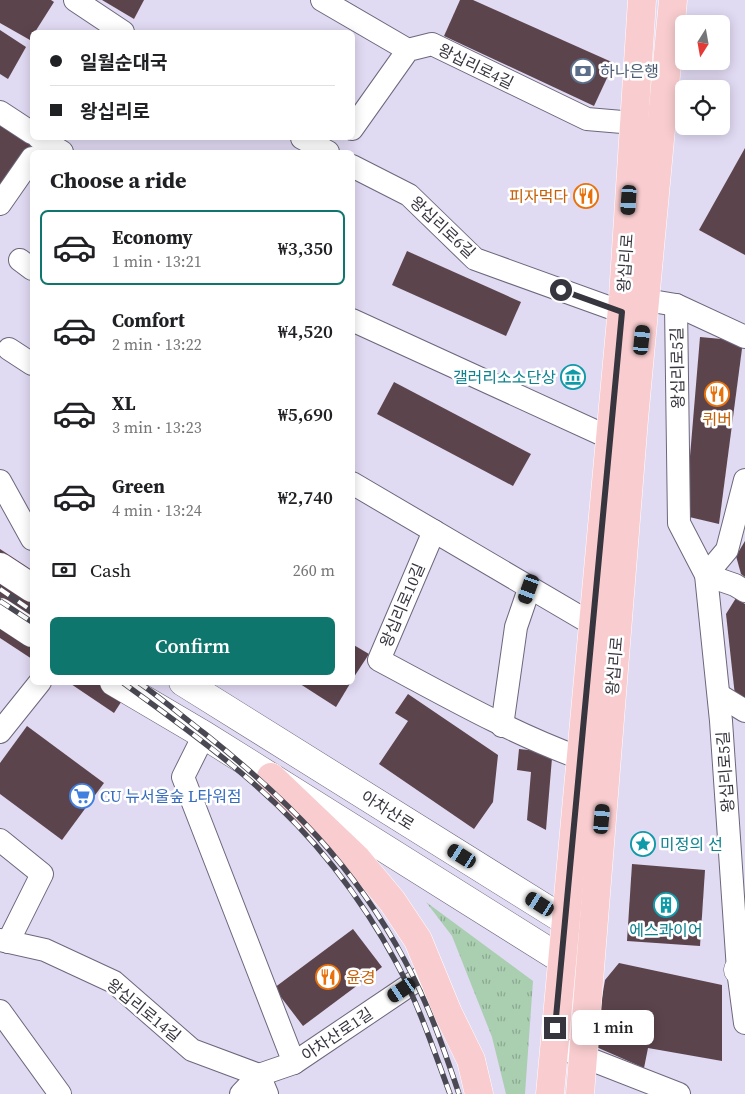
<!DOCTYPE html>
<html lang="en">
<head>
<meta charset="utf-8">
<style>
	body { margin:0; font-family:"Source Serif 4","Noto Sans KR",serif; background:#f6f6f6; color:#202124; height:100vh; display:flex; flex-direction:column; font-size:19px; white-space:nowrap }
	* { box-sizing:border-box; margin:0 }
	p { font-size:16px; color:#757577 }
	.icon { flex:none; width:28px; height:28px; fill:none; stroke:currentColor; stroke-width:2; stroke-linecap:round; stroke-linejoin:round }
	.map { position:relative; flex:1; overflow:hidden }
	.sheet { position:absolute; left:30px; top:150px; width:325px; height:535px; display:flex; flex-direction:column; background:#fff; border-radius:8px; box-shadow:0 2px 12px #0003 }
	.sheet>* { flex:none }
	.hud { position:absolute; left:30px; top:30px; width:325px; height:110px; border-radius:8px; box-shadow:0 2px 12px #0003; display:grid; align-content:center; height:110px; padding:0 20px; background:#fff }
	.needle { width:32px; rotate:191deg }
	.tools { position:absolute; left:675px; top:15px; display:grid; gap:10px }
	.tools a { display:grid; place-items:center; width:55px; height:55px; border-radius:8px; background:#fff; box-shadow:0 2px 12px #0003; font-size:25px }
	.end { position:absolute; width:22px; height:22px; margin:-11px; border:6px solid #37353e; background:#fff; box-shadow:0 0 0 2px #fff }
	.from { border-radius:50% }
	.bubble { position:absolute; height:35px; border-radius:8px; background:#fff; box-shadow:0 2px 12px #0003; font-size:16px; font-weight:600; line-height:35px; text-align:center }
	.car { position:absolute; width:15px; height:30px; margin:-15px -8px; border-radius:6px; box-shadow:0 0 4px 1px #0007; background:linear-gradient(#222 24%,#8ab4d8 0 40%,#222 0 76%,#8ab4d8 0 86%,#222 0) }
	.hud b { display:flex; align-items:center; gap:18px; height:48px; font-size:19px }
	.hud b+b { border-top:1px solid #e0e0e0 }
	.hud i { width:12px; height:12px; background:#202124 }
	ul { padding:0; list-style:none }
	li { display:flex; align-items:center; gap:15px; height:75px; margin:0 10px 8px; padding:0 10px; border:2px solid transparent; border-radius:8px }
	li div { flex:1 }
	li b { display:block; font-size:19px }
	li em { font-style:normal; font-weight:600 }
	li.active { border-color:#0f766e }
	li>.icon { width:45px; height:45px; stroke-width:1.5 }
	h2 { padding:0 20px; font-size:22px; line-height:60px }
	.pay { display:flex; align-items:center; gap:12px; height:55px; padding:0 20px; font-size:19px }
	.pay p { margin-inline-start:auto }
	.cta { display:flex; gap:10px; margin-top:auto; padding:10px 20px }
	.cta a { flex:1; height:58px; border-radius:8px; background:#0f766e; color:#fff; font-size:20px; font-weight:600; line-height:58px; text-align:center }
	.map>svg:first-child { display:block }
	.grass { fill:url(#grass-tufts) }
	.building { fill:#5c444c }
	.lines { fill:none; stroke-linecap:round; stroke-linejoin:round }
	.minor-casing { stroke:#6d677c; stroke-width:24 }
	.tertiary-casing { stroke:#6d677c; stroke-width:29 }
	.secondary-casing { stroke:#6d677c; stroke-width:29 }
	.primary-casing { stroke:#fff; stroke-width:29 }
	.minor { stroke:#fff; stroke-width:22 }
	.tertiary { stroke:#fff; stroke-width:28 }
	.secondary { stroke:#fff; stroke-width:28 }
	.primary { stroke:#f9cdcf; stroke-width:28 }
	.rail-casing { stroke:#4a4852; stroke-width:5.5 }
	.rail { stroke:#fff; stroke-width:4; stroke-dasharray:11; stroke-linecap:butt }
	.route { stroke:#37353e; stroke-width:6 }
	.labels { text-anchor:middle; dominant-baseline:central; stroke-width:5; stroke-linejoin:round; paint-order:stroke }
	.street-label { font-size:16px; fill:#37353e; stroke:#fff }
	.service-label { font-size:16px; fill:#4e5e75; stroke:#fff; text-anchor:start }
	.food-label { font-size:16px; fill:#c56008; stroke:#fff; text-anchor:end }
	.culture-label { font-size:16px; fill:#0d838f; stroke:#fff; text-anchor:end }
	.shop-label { font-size:16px; fill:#366cbe; stroke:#fff; text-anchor:start }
</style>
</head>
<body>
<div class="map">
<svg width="745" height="1094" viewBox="0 0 745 1094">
	<defs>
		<pattern id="grass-tufts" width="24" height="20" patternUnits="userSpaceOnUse" patternTransform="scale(1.25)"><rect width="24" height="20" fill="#aaceb0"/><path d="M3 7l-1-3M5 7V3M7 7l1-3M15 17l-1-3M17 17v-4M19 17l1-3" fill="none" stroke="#8ba891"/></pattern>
	</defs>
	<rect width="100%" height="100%" fill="#e1daf3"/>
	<polygon class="grass" points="426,902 533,981 525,1094 506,1094 492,1037 452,936"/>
	<g class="building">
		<polygon points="0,0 51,0 54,2 35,32 32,32 30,40 0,23"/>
		<polygon points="102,0 144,0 134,19"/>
		<polygon points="460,0 473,0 614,63 594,106 444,36"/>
		<polygon points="0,30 26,47 8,79 0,74"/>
		<polygon points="0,120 33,142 0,193"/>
		<polygon points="745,148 745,255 699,230"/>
		<polygon points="407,251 521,302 506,336 392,285"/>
		<polygon points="700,337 743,341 719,524 685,516"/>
		<polygon points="394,382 531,454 513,486 377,414"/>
		<polygon points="745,541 745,577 741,574 736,556"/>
		<polygon points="0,549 32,570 32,659 0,638"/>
		<polygon points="736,598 745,604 745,709 736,705 726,614"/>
		<polygon points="352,644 369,654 352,680"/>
		<polygon points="68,682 134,682 114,713"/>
		<polygon points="297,682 351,682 336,707"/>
		<polygon points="408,694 498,755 493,802 474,829 379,764 408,721 395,713"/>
		<polygon points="27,726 104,783 62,840 0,794 0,763"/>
		<polygon points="519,749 538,751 552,758 546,830 527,820 531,772 517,770"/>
		<polygon points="632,864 705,870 700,946 627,941"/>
		<polygon points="353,929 382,967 303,1026 274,988"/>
		<polygon points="619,963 722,985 722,1061 648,1048 644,1068 594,1046 605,980"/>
	</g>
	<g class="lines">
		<defs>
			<g id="minor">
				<polyline points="75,0 123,32"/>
				<polyline points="322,0 408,50"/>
				<polyline points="0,112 32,133"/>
				<polyline points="352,129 408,50 432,44 587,119 634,123"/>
				<polyline points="39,138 62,152"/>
				<polyline points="302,138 328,152"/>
				<polyline points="352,166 409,195 475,259 622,312"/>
				<polyline points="0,204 32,158"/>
				<polyline points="20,260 32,269"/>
				<polyline points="646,300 676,305 745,337"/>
				<polyline points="676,305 679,523 706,575 721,721 738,970 745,1023"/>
				<polyline points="352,320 610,438"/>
				<polyline points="9,349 32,364"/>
				<polyline points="745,480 727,550 706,575 735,585 745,591"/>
				<polyline points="0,481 32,539"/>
				<polyline points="352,483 592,624"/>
				<path d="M 434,531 L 379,660 C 445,695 509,732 580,758"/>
				<polyline points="719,695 745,711"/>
				<polyline points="502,726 516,627 529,589"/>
				<polyline points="0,732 40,682"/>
				<polyline points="204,735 183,777 294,1063"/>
				<polyline points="0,840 42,874 8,942"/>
				<polyline points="0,940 45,950 114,982 192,1050 259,1075 267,1094"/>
				<polyline points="0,1011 60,1094"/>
				<polyline points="569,1051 679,1094"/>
				<polyline points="241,1094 259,1075 294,1063 432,970"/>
			</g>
			<polyline id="tertiary" points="738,970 745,971"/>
			<g id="secondary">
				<polyline points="0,567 32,588"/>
				<polyline points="0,612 32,633"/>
				<polyline points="114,682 204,735 580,971"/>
				<polyline points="183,682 585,933"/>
			</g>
			<g id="primary">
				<polyline points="271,777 357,859 392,901 418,940 448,1013 471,1060 479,1094"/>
				<polyline points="550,1094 623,297 642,0"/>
				<polyline points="580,1094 634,419 673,0"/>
			</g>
		</defs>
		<use href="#minor" class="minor-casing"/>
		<use href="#tertiary" class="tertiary-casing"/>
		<use href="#secondary" class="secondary-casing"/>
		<use href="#primary" class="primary-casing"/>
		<use href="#minor" class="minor"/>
		<use href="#tertiary" class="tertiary"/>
		<use href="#secondary" class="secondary"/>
		<use href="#primary" class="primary"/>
		<defs>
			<g id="rail">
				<polyline points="0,589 32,611"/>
				<polyline points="0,601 32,622"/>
				<path d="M 122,682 C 164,713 207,743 246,777 C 308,829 359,893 397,964 C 419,1005 434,1051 450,1094"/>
				<path d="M 138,682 C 161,698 182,716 204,733 C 288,800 354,865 405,961 C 428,1003 444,1049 459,1094"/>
			</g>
		</defs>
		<use href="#rail" class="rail-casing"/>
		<use href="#rail" class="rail"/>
	</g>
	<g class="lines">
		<polyline class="route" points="555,1028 622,312 561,290"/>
	</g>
	<defs>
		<symbol id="bank-ring" viewBox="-11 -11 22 22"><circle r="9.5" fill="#fff" stroke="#5c6f8a" stroke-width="1.5"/><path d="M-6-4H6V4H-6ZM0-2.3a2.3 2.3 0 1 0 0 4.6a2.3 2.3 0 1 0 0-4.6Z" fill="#5c6f8a"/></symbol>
		<symbol id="restaurant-ring" viewBox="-11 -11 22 22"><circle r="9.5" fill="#fff" stroke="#e8710a" stroke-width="1.5"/><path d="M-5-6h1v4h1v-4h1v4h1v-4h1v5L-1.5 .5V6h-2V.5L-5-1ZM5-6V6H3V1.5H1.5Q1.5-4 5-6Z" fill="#e8710a"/></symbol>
		<symbol id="museum-ring" viewBox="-11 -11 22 22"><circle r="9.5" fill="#fff" stroke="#0f9aa8" stroke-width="1.5"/><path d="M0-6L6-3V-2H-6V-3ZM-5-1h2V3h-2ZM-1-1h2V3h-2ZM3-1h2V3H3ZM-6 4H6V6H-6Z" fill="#0f9aa8"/></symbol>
		<symbol id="supermarket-ring" viewBox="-11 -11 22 22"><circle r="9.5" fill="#fff" stroke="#3f7fe0" stroke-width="1.5"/><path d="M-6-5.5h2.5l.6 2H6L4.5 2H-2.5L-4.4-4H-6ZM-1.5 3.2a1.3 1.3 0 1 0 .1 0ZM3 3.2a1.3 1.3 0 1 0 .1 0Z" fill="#3f7fe0"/></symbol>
		<symbol id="sight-ring" viewBox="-11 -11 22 22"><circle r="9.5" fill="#fff" stroke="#0f9aa8" stroke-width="1.5"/><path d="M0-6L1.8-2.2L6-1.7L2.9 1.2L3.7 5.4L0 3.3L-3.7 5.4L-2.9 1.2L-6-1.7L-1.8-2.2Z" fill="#0f9aa8"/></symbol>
		<symbol id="building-ring" viewBox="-11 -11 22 22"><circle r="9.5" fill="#fff" stroke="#0f9aa8" stroke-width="1.5"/><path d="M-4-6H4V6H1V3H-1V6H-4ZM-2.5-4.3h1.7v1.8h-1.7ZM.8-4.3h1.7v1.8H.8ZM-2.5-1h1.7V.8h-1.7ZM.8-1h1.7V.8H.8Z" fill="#0f9aa8"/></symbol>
	</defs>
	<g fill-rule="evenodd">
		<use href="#bank-ring" x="569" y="57" width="28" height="28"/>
		<use href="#restaurant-ring" x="572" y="182" width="28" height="28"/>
		<use href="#museum-ring" x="559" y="363" width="28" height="28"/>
		<use href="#restaurant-ring" x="703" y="380" width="28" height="28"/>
		<use href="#supermarket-ring" x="68" y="782" width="28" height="28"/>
		<use href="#sight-ring" x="629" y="830" width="28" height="28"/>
		<use href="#building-ring" x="652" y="891" width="28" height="28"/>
		<use href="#restaurant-ring" x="314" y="963" width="28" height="28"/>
	</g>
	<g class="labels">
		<g class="street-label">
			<text transform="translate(476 66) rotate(26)">왕십리로4길</text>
			<text transform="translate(443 227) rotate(43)">왕십리로6길</text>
			<text transform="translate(625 263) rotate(-86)">왕십리로</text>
			<text transform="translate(677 368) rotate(-91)">왕십리로5길</text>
			<text transform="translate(402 605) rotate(-67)">왕십리로10길</text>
			<text transform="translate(614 666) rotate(-85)">왕십리로</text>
			<text transform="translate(725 772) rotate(-94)">왕십리로5길</text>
			<text transform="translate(388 810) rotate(32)">아차산로</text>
			<text transform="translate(144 1010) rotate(39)">왕십리로14길</text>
			<text transform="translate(337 1034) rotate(-34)">아차산로1길</text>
		</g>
		<g class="service-label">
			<text x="600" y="71">하나은행</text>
		</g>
		<g class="food-label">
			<text x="568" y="196">피자먹다</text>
			<text x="717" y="419" text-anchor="middle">퀴버</text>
			<text x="346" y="977" text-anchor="start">윤경</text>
		</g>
		<g class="culture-label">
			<text x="556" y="377">갤러리소소단상</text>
			<text x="660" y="844" text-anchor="start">미정의 선</text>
			<text x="666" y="930" text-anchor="middle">에스콰이어</text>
		</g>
		<g class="shop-label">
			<text x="100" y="796">CU 뉴서울숲 L타워점</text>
		</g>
	</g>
</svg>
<div class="tools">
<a><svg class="needle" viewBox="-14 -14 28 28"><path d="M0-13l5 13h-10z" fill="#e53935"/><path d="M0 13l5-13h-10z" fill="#757577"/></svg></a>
<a><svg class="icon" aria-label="locate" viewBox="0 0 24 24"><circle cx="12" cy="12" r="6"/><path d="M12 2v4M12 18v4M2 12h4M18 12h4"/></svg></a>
</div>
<i class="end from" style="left:561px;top:290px"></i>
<i class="end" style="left:555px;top:1028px"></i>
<div class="bubble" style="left:572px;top:1010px;width:82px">1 min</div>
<i class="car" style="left:629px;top:200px;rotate:184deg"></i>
<i class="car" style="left:642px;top:340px;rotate:6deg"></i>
<i class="car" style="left:529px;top:589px;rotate:200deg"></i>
<i class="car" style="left:602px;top:819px;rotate:5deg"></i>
<i class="car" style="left:462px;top:856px;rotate:302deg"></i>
<i class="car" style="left:540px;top:904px;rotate:302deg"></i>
<i class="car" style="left:402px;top:990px;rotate:236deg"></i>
<div class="hud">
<b><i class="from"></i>일월순대국</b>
<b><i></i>왕십리로</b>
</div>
<section class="sheet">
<h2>Choose a ride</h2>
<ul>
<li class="active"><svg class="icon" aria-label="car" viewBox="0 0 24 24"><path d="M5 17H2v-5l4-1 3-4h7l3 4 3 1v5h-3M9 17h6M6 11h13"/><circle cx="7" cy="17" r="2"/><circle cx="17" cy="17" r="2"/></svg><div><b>Economy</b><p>1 min · 13:21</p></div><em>₩3,350</em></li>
<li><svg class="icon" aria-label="car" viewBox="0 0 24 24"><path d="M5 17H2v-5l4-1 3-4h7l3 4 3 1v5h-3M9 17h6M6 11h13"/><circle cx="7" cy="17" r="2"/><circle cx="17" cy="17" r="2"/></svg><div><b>Comfort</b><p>2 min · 13:22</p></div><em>₩4,520</em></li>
<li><svg class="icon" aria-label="car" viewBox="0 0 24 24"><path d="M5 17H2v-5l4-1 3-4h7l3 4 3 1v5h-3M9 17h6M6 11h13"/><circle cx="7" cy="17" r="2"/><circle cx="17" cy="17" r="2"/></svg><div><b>XL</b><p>3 min · 13:23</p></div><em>₩5,690</em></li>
<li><svg class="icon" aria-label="car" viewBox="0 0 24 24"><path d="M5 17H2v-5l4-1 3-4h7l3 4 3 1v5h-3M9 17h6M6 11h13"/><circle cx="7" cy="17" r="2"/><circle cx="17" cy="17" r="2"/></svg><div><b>Green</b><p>4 min · 13:24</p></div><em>₩2,740</em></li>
</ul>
<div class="pay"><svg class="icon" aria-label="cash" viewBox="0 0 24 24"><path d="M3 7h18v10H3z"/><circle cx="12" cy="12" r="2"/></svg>Cash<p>260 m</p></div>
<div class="cta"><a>Confirm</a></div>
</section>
</div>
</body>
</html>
